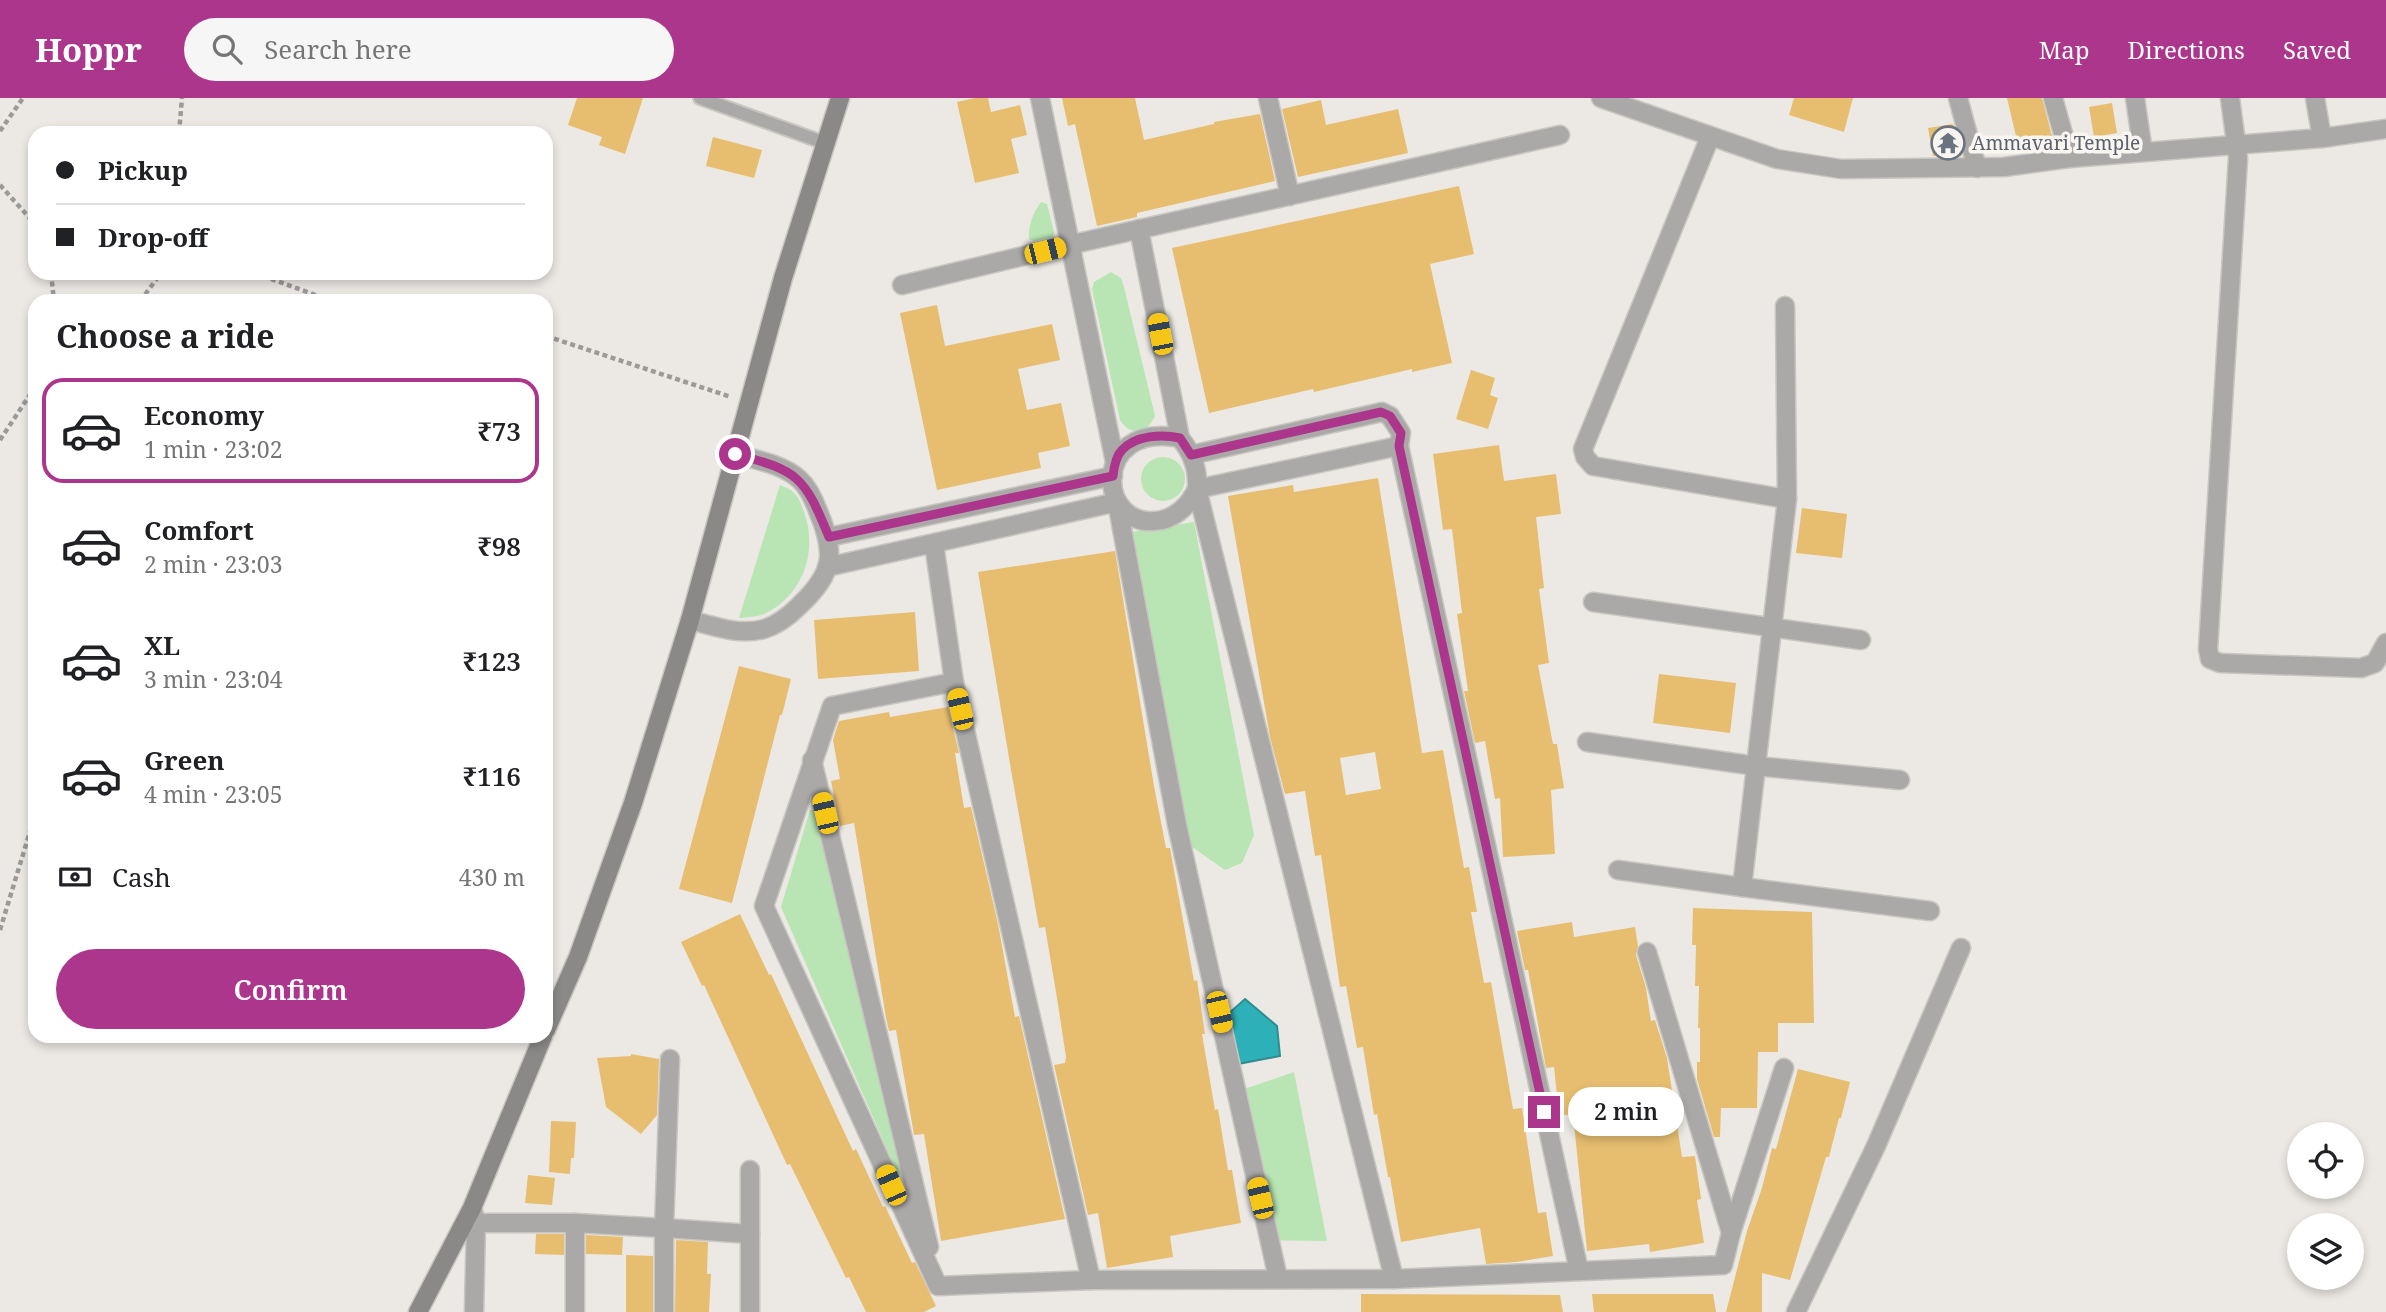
<!DOCTYPE html>
<html lang="en">
<head>
<meta charset="utf-8">
<style>
	body { margin:0; font-family:"Noto Serif",serif; background:#f6f6f6; color:#202124; height:100vh; display:flex; flex-direction:column; font-size:26px; white-space:nowrap }
	* { box-sizing:border-box; margin:0 }
	p { font-size:23px; color:#757577 }
	.icon { flex:none; width:38px; height:38px; fill:none; stroke:currentColor; stroke-width:2; stroke-linecap:round; stroke-linejoin:round }
	.map { position:relative; flex:1; overflow:hidden }
	.panel { position:absolute; left:28px; top:196px; width:525px; height:749px; display:flex; flex-direction:column; background:#fff; border-radius:21px; box-shadow:0 4px 10px #0003 }
	.panel>* { flex:none }
	.top-card { position:absolute; left:28px; top:28px; width:525px; height:154px; border-radius:21px; box-shadow:0 4px 10px #0003; display:grid; align-content:center; height:154px; padding:0 28px; background:#fff }
	.controls { position:absolute; left:2287px; top:1024px; display:grid; gap:14px }
	.controls a { display:grid; place-items:center; width:77px; height:77px; border-radius:50%; background:#fff; box-shadow:0 4px 10px #0003; font-size:35px }
	.end { position:absolute; width:32px; height:32px; margin:-16px; border:9px solid #ad368d; background:#fff; box-shadow:0 0 0 4px #fff }
	.from { border-radius:50% }
	.bubble { position:absolute; height:49px; border-radius:24px; background:#fff; box-shadow:0 4px 10px #0003; font-size:23px; font-weight:600; line-height:49px; text-align:center }
	.car { position:absolute; width:21px; height:42px; margin:-21px -10px; border-radius:9px; box-shadow:0 0 5px 2px #0007; background:linear-gradient(#f5c518 24%,#345 0 40%,#f5c518 0 76%,#345 0 86%,#f5c518 0) }
	.top-card b { display:flex; align-items:center; gap:24px; height:66px; font-size:26px }
	.top-card b+b { border-top:2px solid #e0e0e0 }
	.top-card i { width:18px; height:18px; background:#202124 }
	ul { padding:0; list-style:none }
	li { display:flex; align-items:center; gap:21px; height:105px; margin:0 14px 10px; padding:0 14px; border:4px solid transparent; border-radius:21px }
	li div { flex:1 }
	li b { display:block; font-size:26px }
	li em { font-style:normal; font-weight:600 }
	li.selected { border-color:#ad368d }
	li>.icon { width:63px; height:63px; stroke-width:1.5 }
	h2 { padding:0 28px; font-size:32px; line-height:84px }
	.pay { display:flex; align-items:center; gap:18px; height:77px; padding:0 28px; font-size:26px }
	.pay p { margin-inline-start:auto }
	.action { display:flex; gap:14px; margin-top:auto; padding:14px 28px }
	.action a { flex:1; height:80px; border-radius:42px; background:#ad368d; color:#fff; font-size:28px; font-weight:600; line-height:80px; text-align:center }
	header { display:flex; align-items:center; gap:42px; box-sizing:border-box; height:98px; padding:0 35px; background:#ad368d; color:#fff }
	header strong { font-size:33px }
	nav { display:flex; gap:38px; margin-inline-start:auto; font-size:24px }
	.search { width:490px; height:63px; background:#f6f6f6; display:flex; align-items:center; gap:18px; box-sizing:border-box; padding:0 24px; border-radius:38px; color:#757577; font-size:26px }
	.map>svg:first-child { display:block }
	.green { fill:#b8e5b3 }
	.water { fill:#2db0b7; stroke:#318c91; stroke-width:2 }
	.building { fill:#e7be70; fill-rule:evenodd }
	.lines { fill:none; stroke-linecap:round; stroke-linejoin:round }
	.service-casing { stroke:#c8c6c1; stroke-width:16 }
	.minor-casing { stroke:#c8c6c1; stroke-width:21 }
	.tertiary-casing { stroke:#c8c6c1; stroke-width:21 }
	.secondary-casing { stroke:#c8c6c1; stroke-width:21 }
	.path { stroke:#9c9a97; stroke-width:4.5; stroke-dasharray:5 3.5; stroke-linecap:butt }
	.service { stroke:#aaa9a7; stroke-width:12 }
	.minor { stroke:#aaa9a7; stroke-width:18 }
	.tertiary { stroke:#aaa9a7; stroke-width:18 }
	.secondary { stroke:#8b8987; stroke-width:18 }
	.route { stroke:#ad368d; stroke-width:9 }
	.labels { text-anchor:middle; dominant-baseline:central; stroke-width:7; stroke-linejoin:round; paint-order:stroke }
	.worship-label { font-size:19px; fill:#5b616d; stroke:#f9f6f2; text-anchor:start }
</style>
</head>
<body>
<header>
<strong>Hoppr</strong>
<div class="search"><svg class="icon" aria-label="search" viewBox="0 0 24 24"><circle cx="10" cy="10" r="6"/><path d="M15 15l6 6"/></svg>Search here</div>
<nav><a>Map</a><a>Directions</a><a>Saved</a></nav>
</header>
<div class="map">
<svg width="2386" height="1214" viewBox="0 0 2386 1214">
	<rect width="100%" height="100%" fill="#ece9e4"/>
	<g class="green">
		<path d="M 1041,104 L 1047,106 L 1054,134 L 1053,139 L 1034,143 L 1029,141 C 1028,128 1033,114 1041,104 Z"/>
		<path d="M 1111,174 L 1121,180 L 1124,189 L 1155,318 C 1147,336 1131,339 1120,322 L 1092,191 L 1094,184 Z"/>
		<circle cx="1163" cy="381" r="22"/>
		<path d="M 780,387 C 784,389 791,391 794,395 C 799,399 802,408 804,414 C 818,452 804,496 766,515 C 758,519 748,519 739,520 Z"/>
		<polygon points="1194,424 1254,737 1242,765 1225,772 1188,746 1131,434"/>
		<polygon points="820,711 909,1081 897,1074 781,809 810,712"/>
		<polygon points="1294,974 1327,1143 1261,1142 1236,994"/>
	</g>
	<polygon class="water" points="1245,901 1277,928 1280,958 1238,966 1228,916"/>
	<g class="building">
		<polygon points="577,0 643,0 625,56 599,47 602,39 568,27"/>
		<polygon points="975,0 988,0 991,14 1020,7 1027,37 1011,41 1019,75 975,85 957,4"/>
		<polygon points="1062,0 1135,0 1144,42 1214,26 1214,24 1260,16 1275,83 1137,115 1137,119 1097,128 1075,26 1068,28"/>
		<polygon points="1794,0 1853,0 1844,34 1789,17"/>
		<polygon points="2007,0 2042,0 2053,42 2019,51"/>
		<polygon points="1321,2 1326,27 1398,11 1408,55 1298,79 1282,11"/>
		<polygon points="2112,5 2117,35 2094,39 2089,9"/>
		<polygon points="1953,26 1962,58 1933,58 1928,30"/>
		<polygon points="713,39 762,52 754,80 706,68"/>
		<polygon points="1459,88 1474,156 1430,166 1452,265 1412,274 1412,271 1314,294 1313,291 1209,315 1172,150"/>
		<polygon points="937,207 945,248 1052,226 1060,262 1018,271 1027,312 1061,305 1070,348 1038,355 1041,370 937,392 900,215"/>
		<polygon points="1471,272 1495,280 1490,297 1498,300 1488,331 1456,321"/>
		<polygon points="1499,347 1504,383 1556,376 1561,416 1536,419 1544,490 1539,491 1549,565 1538,567 1553,646 1557,646 1564,690 1551,692 1555,756 1503,759 1500,700 1495,701 1485,643 1475,645 1464,593 1468,593 1457,516 1462,515 1452,431 1443,432 1433,356"/>
		<path d="M 1378,380 L 1422,655 L 1443,652 L 1464,770 L 1469,769 L 1477,814 L 1471,814 L 1484,885 L 1491,884 L 1513,1011 L 1522,1010 L 1538,1115 L 1546,1114 L 1553,1158 L 1517,1164 L 1486,1166 L 1480,1130 L 1401,1144 L 1390,1079 L 1388,1079 L 1377,1016 L 1374,1017 L 1363,949 L 1357,950 L 1346,888 L 1340,889 L 1321,757 L 1315,758 L 1305,693 L 1285,696 L 1270,639 L 1228,398 L 1293,387 L 1294,394 ZM 1375,654 L 1381,691 L 1346,697 L 1340,660 Z"/>
		<polygon points="1802,410 1847,416 1842,460 1796,455"/>
		<polygon points="1115,453 1154,688 1166,750 1170,750 1194,883 1197,882 1205,936 1202,936 1215,1012 1218,1011 1228,1072 1232,1072 1241,1125 1170,1138 1173,1159 1107,1170 1098,1115 1088,1117 1054,967 1065,965 1066,959 1057,900 1045,829 1039,830 1011,672 978,474"/>
		<polygon points="915,514 919,573 818,581 814,522"/>
		<polygon points="739,568 791,581 782,617 780,617 732,805 679,791"/>
		<polygon points="1659,576 1736,585 1730,635 1653,625"/>
		<polygon points="948,609 959,655 955,655 964,710 971,709 998,826 1015,919 1019,918 1065,1121 941,1143 924,1036 914,1037 896,932 889,933 886,920 854,725 840,728 831,683 840,681 833,642 839,623 889,614 890,619"/>
		<polygon points="1693,810 1812,814 1814,925 1778,925 1778,954 1758,954 1757,1010 1721,1010 1720,1039 1714,1039 1697,981 1697,964 1700,964 1700,930 1698,930 1699,888 1695,888 1696,847 1692,847"/>
		<polygon points="740,816 769,877 771,876 853,1053 856,1051 883,1109 885,1108 912,1165 915,1164 936,1208 924,1214 866,1214 849,1179 846,1180 790,1066 787,1067 704,887 702,888 681,844"/>
		<polygon points="1572,824 1574,839 1635,829 1638,848 1636,857 1646,890 1651,923 1655,922 1667,960 1682,1059 1695,1058 1701,1101 1697,1102 1704,1145 1650,1154 1649,1146 1587,1153 1573,1016 1559,1018 1554,969 1546,970 1528,872 1525,872 1517,833"/>
		<polygon points="631,956 659,961 657,1017 641,1036 606,1009 597,960 631,958"/>
		<polygon points="1798,971 1850,984 1841,1020 1839,1020 1829,1059 1826,1059 1790,1182 1762,1175 1762,1214 1726,1214 1747,1133 1762,1090 1772,1050 1776,1051"/>
		<polygon points="551,1023 576,1024 574,1060 571,1060 570,1076 549,1074"/>
		<polygon points="528,1077 555,1080 552,1107 525,1105"/>
		<polygon points="536,1136 564,1136 564,1157 535,1156"/>
		<polygon points="586,1137 623,1139 622,1157 586,1156"/>
		<polygon points="676,1142 708,1144 707,1176 711,1176 709,1214 675,1214"/>
		<polygon points="626,1157 653,1158 653,1214 626,1214"/>
		<polygon points="1361,1196 1560,1197 1563,1214 1361,1214"/>
		<polygon points="1592,1196 1713,1196 1716,1214 1594,1214"/>
	</g>
	<g class="lines">
		<defs>
			<polyline id="service" points="700,0 825,45"/>
			<g id="minor">
				<polyline points="1040,0 1115,364"/>
				<polyline points="1268,0 1290,98"/>
				<polyline points="1958,0 1977,70"/>
				<polyline points="2053,0 2070,60"/>
				<polyline points="2135,0 2143,54"/>
				<polyline points="2230,0 2238,60 2208,551 2210,561 2220,565 2361,570 2375,565 2386,545"/>
				<polyline points="2315,0 2322,40"/>
				<polyline points="1710,39 1583,351 1585,359 1593,368 1787,401"/>
				<polyline points="1139,131 1180,340"/>
				<polyline points="902,187 1069,147 1560,37"/>
				<polyline points="1785,208 1787,401 1742,789 1930,813"/>
				<polyline points="1191,357 1382,314 1390,318 1401,335 1399,348 1579,1173"/>
				<path d="M 1197,391 C 1190,405 1178,418 1162,422 C 1096,436 1089,322 1180,340 C 1193,356 1198,371 1197,391 L 1394,1181"/>
				<polyline points="1197,391 1399,348"/>
				<polyline points="829,439 1113,378"/>
				<polyline points="934,446 954,584 1091,1182"/>
				<polyline points="827,469 1117,404 1177,727 1278,1180"/>
				<polyline points="1593,504 1861,542"/>
				<path d="M 690,522 C 713,528 740,538 764,531 C 777,527 790,517 799,508 C 834,475 836,456 818,413 C 814,402 808,389 799,381 C 782,366 756,362 735,356"/>
				<polyline points="954,584 832,608 764,808 938,1188 1091,1182 1394,1181 1723,1167 1731,1135 1784,970"/>
				<polyline points="1587,644 1756,668 1900,682"/>
				<polyline points="812,662 929,1149"/>
				<polyline points="1618,772 1742,789"/>
				<polyline points="1647,854 1731,1135"/>
				<polyline points="670,961 664,1130 750,1136 750,1214"/>
				<polyline points="750,1072 750,1136"/>
				<polyline points="473,1113 476,1125 474,1214"/>
				<polyline points="476,1125 575,1125 664,1130 664,1214"/>
				<polyline points="575,1125 575,1214"/>
				<polyline points="1796,1214 1876,1048 1961,850"/>
			</g>
			<polyline id="tertiary" points="1601,0 1777,61 1841,71 2004,69 2070,60 2322,40 2386,31"/>
			<g id="secondary">
				<polyline points="546,932 578,859 633,705 690,522 783,180 840,0"/>
				<polyline points="418,1214 472,1110 543,938"/>
			</g>
		</defs>
		<use href="#service" class="service-casing"/>
		<use href="#minor" class="minor-casing"/>
		<use href="#tertiary" class="tertiary-casing"/>
		<use href="#secondary" class="secondary-casing"/>
		<g class="path">
			<polyline points="0,33 23,0"/>
			<polyline points="179,35 182,0"/>
			<polyline points="0,87 35,126"/>
			<polyline points="51,175 54,203"/>
			<polyline points="255,175 332,203"/>
			<polyline points="140,203 156,182 157,175"/>
			<polyline points="546,238 731,299"/>
			<polyline points="0,342 35,289"/>
			<polyline points="0,832 35,717"/>
		</g>
		<use href="#service" class="service"/>
		<use href="#minor" class="minor"/>
		<use href="#tertiary" class="tertiary"/>
		<use href="#secondary" class="secondary"/>
	</g>
	<g class="lines">
		<path class="route" d="M 735,356 C 799,373 804,378 829,439 L 1113,378 C 1114,369 1116,358 1122,352 C 1136,337 1162,336 1180,340 L 1191,357 L 1381,314 L 1390,318 L 1401,335 L 1399,348 L 1544,1014"/>
	</g>
	<defs>
		<symbol id="temple-ring" viewBox="-11 -11 22 22"><circle r="9.5" fill="#f9f6f2" stroke="#6b7280" stroke-width="1.5"/><path d="M0-6L5-2H3V0L6.5 2.5H4V6H1.5V3h-3V6H-4V2.5H-6.5L-3 0V-2H-5Z" fill="#6b7280"/></symbol>
	</defs>
	<g fill-rule="evenodd">
		<use href="#temple-ring" x="1929" y="26" width="38" height="38"/>
	</g>
	<g class="labels">
		<g class="worship-label">
			<text x="1972" y="45">Ammavari Temple</text>
		</g>
	</g>
</svg>
<div class="controls">
<a><svg class="icon" aria-label="locate" viewBox="0 0 24 24"><circle cx="12" cy="12" r="6"/><path d="M12 2v4M12 18v4M2 12h4M18 12h4"/></svg></a>
<a><svg class="icon" aria-label="layers" viewBox="0 0 24 24"><path d="M12 4l9 5-9 5-9-5zM3 14l9 5 9-5"/></svg></a>
</div>
<i class="end from" style="left:735px;top:356px"></i>
<i class="end" style="left:1544px;top:1014px"></i>
<div class="bubble" style="left:1568px;top:989px;width:116px">2 min</div>
<i class="car" style="left:1045px;top:153px;rotate:76deg"></i>
<i class="car" style="left:1160px;top:236px;rotate:349deg"></i>
<i class="car" style="left:960px;top:611px;rotate:347deg"></i>
<i class="car" style="left:825px;top:715px;rotate:347deg"></i>
<i class="car" style="left:1219px;top:914px;rotate:167deg"></i>
<i class="car" style="left:891px;top:1087px;rotate:336deg"></i>
<i class="car" style="left:1260px;top:1100px;rotate:347deg"></i>
<div class="top-card">
<b><i class="from"></i>Pickup</b>
<b><i></i>Drop-off</b>
</div>
<section class="panel">
<h2>Choose a ride</h2>
<ul>
<li class="selected"><svg class="icon" aria-label="car" viewBox="0 0 24 24"><path d="M5 17H2v-5l4-1 3-4h7l3 4 3 1v5h-3M9 17h6M6 11h13"/><circle cx="7" cy="17" r="2"/><circle cx="17" cy="17" r="2"/></svg><div><b>Economy</b><p>1 min · 23:02</p></div><em>₹73</em></li>
<li><svg class="icon" aria-label="car" viewBox="0 0 24 24"><path d="M5 17H2v-5l4-1 3-4h7l3 4 3 1v5h-3M9 17h6M6 11h13"/><circle cx="7" cy="17" r="2"/><circle cx="17" cy="17" r="2"/></svg><div><b>Comfort</b><p>2 min · 23:03</p></div><em>₹98</em></li>
<li><svg class="icon" aria-label="car" viewBox="0 0 24 24"><path d="M5 17H2v-5l4-1 3-4h7l3 4 3 1v5h-3M9 17h6M6 11h13"/><circle cx="7" cy="17" r="2"/><circle cx="17" cy="17" r="2"/></svg><div><b>XL</b><p>3 min · 23:04</p></div><em>₹123</em></li>
<li><svg class="icon" aria-label="car" viewBox="0 0 24 24"><path d="M5 17H2v-5l4-1 3-4h7l3 4 3 1v5h-3M9 17h6M6 11h13"/><circle cx="7" cy="17" r="2"/><circle cx="17" cy="17" r="2"/></svg><div><b>Green</b><p>4 min · 23:05</p></div><em>₹116</em></li>
</ul>
<div class="pay"><svg class="icon" aria-label="cash" viewBox="0 0 24 24"><path d="M3 7h18v10H3z"/><circle cx="12" cy="12" r="2"/></svg>Cash<p>430 m</p></div>
<div class="action"><a>Confirm</a></div>
</section>
</div>
</body>
</html>
